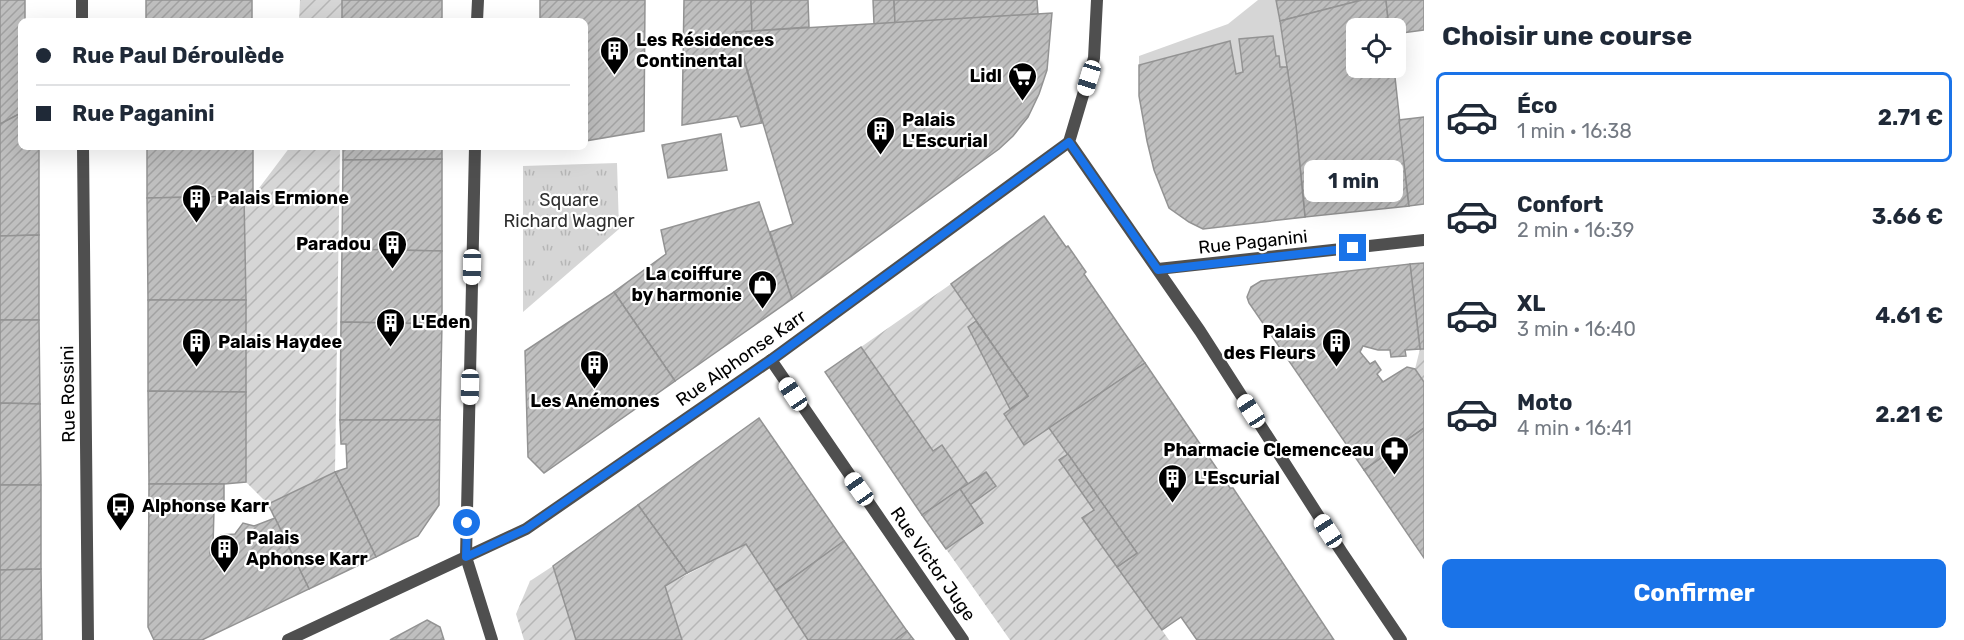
<!DOCTYPE html>
<html lang="fr">
<head>
<meta charset="utf-8">
<style>
	body { margin:0; font-family:Rubik,sans-serif; background:#f2f2f3; color:#1f2937; height:100vh; display:flex; flex-direction:column; font-size:22px; white-space:nowrap }
	* { box-sizing:border-box; margin:0 }
	p { font-size:20px; color:#747a83 }
	.icon { flex:none; width:33px; height:33px; fill:none; stroke:currentColor; stroke-width:2; stroke-linecap:round; stroke-linejoin:round }
	.map { position:relative; flex:1; overflow:hidden }
	.panel { display:flex; flex-direction:column; background:#fff; width:540px }
	.panel>* { flex:none }
	.hud { position:absolute; left:18px; top:18px; width:570px; height:132px; border-radius:9px; box-shadow:0 6px 24px #0002; display:grid; align-content:center; height:132px; padding:0 18px; background:#fff }
	.controls { position:absolute; left:1346px; top:18px; display:grid; gap:12px }
	.controls a { display:grid; place-items:center; width:60px; height:60px; border-radius:9px; background:#fff; box-shadow:0 6px 24px #0002; font-size:30px }
	.end { position:absolute; width:27px; height:27px; margin:-14px; border:8px solid #1a73e8; background:#fff; box-shadow:0 0 0 3px #fff }
	.from { border-radius:50% }
	.bubble { position:absolute; height:42px; border-radius:9px; background:#fff; box-shadow:0 6px 24px #0002; font-size:20px; font-weight:700; line-height:42px; text-align:center }
	.car { position:absolute; width:18px; height:36px; margin:-18px -9px; border-radius:8px; box-shadow:0 0 4px 2px #0007; background:linear-gradient(#fff 24%,#345 0 40%,#fff 0 76%,#345 0 86%,#fff 0) }
	.hud b { display:flex; align-items:center; gap:21px; height:57px; font-size:22px }
	.hud b+b { border-top:2px solid #e0e1e3 }
	.hud i { width:15px; height:15px; background:#1f2937 }
	ul { padding:0; list-style:none }
	li { display:flex; align-items:center; gap:18px; height:90px; margin:0 12px 9px; padding:0 6px; border:3px solid transparent; border-radius:9px }
	li div { flex:1 }
	li b { display:block; font-size:22px }
	li em { font-style:normal; font-weight:700 }
	li.current { border-color:#1a73e8 }
	li>.icon { width:54px; height:54px; stroke-width:1.5 }
	h2 { padding:0 18px; font-size:27px; line-height:72px }
	.button { display:flex; gap:12px; margin-top:auto; padding:12px 18px }
	.button a { flex:1; height:69px; border-radius:9px; background:#1a73e8; color:#fff; font-size:24px; font-weight:700; line-height:69px; text-align:center }
	main { display:flex; flex:1; min-height:0 }
	.map>svg:first-child { display:block }
	.grass { fill:#d6d6d6 }
	.park { fill:url(#park-tufts) }
	.garden { fill:url(#garden-furrows) }
	.building { fill:url(#building-hatch); stroke:#939393; stroke-width:1.5 }
	.lines { fill:none; stroke-linecap:round; stroke-linejoin:round }
	.street { stroke:#4f4f4f; stroke-width:12 }
	.route { stroke:#1a73e8; stroke-width:8 }
	.labels { text-anchor:middle; dominant-baseline:central; stroke-width:4.5; stroke-linejoin:round; paint-order:stroke }
	.poi-label { font-size:18px; font-weight:bold; fill:#000; stroke:#fff; text-anchor:start }
	.park-label { font-size:18px; fill:#2d2d2d; stroke:#fff }
	.street-label { font-size:18px; fill:#000; stroke:#fff }
</style>
</head>
<body>
<main>
<div class="map">
<svg width="1424" height="640" viewBox="0 0 1424 640">
	<defs>
		<pattern id="park-tufts" width="24" height="20" patternUnits="userSpaceOnUse" patternTransform="scale(1.5)"><rect width="24" height="20" fill="#d6d6d6"/><path d="M3 7l-1-3M5 7V3M7 7l1-3M15 17l-1-3M17 17v-4M19 17l1-3" fill="none" stroke="#b6b6b6"/></pattern>
		<pattern id="garden-furrows" width="10" height="10" patternUnits="userSpaceOnUse" patternTransform="scale(1.5)"><rect width="10" height="10" fill="#d6d6d6"/><path d="M-1 1l2-2M0 10L10 0M9 11l2-2" fill="none" stroke="#b6b6b6"/></pattern>
		<pattern id="building-hatch" width="6" height="6" patternUnits="userSpaceOnUse" patternTransform="scale(1.5)"><rect width="6" height="6" fill="#bfbfbf"/><path d="M-1 1l2-2M0 6l6-6M5 7l2-2" fill="none" stroke="#a2a2a2"/></pattern>
	</defs>
	<rect width="100%" height="100%" fill="#fff"/>
	<polygon class="grass" points="1258,0 1276,0 1287,67 1280,67 1279,56 1276,56 1273,36 1239,39 1243,72 1236,74 1229,41 1139,65 1139,56 1228,24"/>
	<polygon class="park" points="617,163 619,229 523,312 523,166"/>
	<g class="garden">
		<polygon points="300,0 342,0 342,21 299,21"/>
		<polygon points="290,147 340,147 335,472 268,504 246,482 244,196 253,196"/>
		<polygon points="951,284 976,321 968,327 1010,409 1004,415 1024,445 1049,428 1068,454 1059,460 1094,510 1083,519 1169,640 1010,640 946,549 970,505 968,484 942,446 933,451 861,347"/>
		<polygon points="1420,349 1424,349 1424,382 1415,369"/>
		<polygon points="746,544 808,640 682,640 665,586"/>
		<polygon points="553,566 576,640 524,640 516,614 530,581"/>
	</g>
	<g class="building">
		<polygon points="0,0 25,0 25,21 21,21 21,113 0,124"/>
		<rect x="146" y="0" width="106" height="21"/>
		<rect x="342" y="0" width="100" height="21"/>
		<polygon points="540,0 645,0 644,131 585,141 585,21 540,21"/>
		<polygon points="684,0 751,0 752,31 736,32 762,123 741,127 737,116 682,125"/>
		<polygon points="751,0 808,0 809,27 752,31"/>
		<polygon points="873,0 894,0 895,23 874,24"/>
		<polygon points="894,0 1037,0 1038,14 895,23"/>
		<polygon points="1276,0 1362,0 1280,21"/>
		<polygon points="1362,0 1386,0 1389,28 1356,28 1356,68 1394,68 1409,206 1305,217 1296,126 1280,21"/>
		<polygon points="1386,0 1424,0 1424,30 1395,34 1395,28 1389,28"/>
		<polygon points="1052,13 1047,70 1039,94 1028,117 1013,136 999,149 792,299 770,232 793,224 736,32"/>
		<polygon points="1273,36 1276,56 1279,56 1280,67 1287,67 1296,126 1305,217 1203,229 1189,222 1169,208 1154,170 1147,141 1139,96 1139,65 1230,41 1236,74 1243,72 1239,39"/>
		<polygon points="21,113 21,147 39,147 39,235 0,236 0,124"/>
		<polygon points="1424,117 1424,204 1409,206 1399,120"/>
		<polygon points="721,134 727,170 668,178 662,145"/>
		<polygon points="147,147 253,147 253,196 147,198"/>
		<polygon points="343,147 442,147 442,159 343,160"/>
		<polygon points="442,159 442,251 342,249 343,160"/>
		<polygon points="244,196 246,300 148,300 147,198"/>
		<polygon points="759,202 792,299 675,381 614,292 666,254 661,230"/>
		<polygon points="1044,216 1066,247 1068,246 1086,272 1084,274 1145,363 1024,445 1004,414 1028,396 951,284"/>
		<polygon points="39,235 39,320 0,320 0,236"/>
		<polygon points="342,249 442,251 442,324 341,322"/>
		<polygon points="1424,263 1424,349 1420,349 1410,264"/>
		<polygon points="1410,264 1420,349 1405,350 1406,356 1391,357 1390,350 1378,350 1363,346 1360,352 1370,364 1375,361 1381,370 1377,374 1383,382 1407,367 1415,369 1424,382 1424,428 1364,470 1249,303 1247,297 1251,287 1261,281"/>
		<polygon points="614,292 675,381 544,473 528,457 525,351"/>
		<polygon points="148,300 246,300 246,392 148,391"/>
		<polygon points="0,320 39,320 40,404 0,403"/>
		<polygon points="976,321 1028,396 1010,409 968,327"/>
		<polygon points="341,322 442,324 440,420 340,420"/>
		<polygon points="861,347 933,451 942,445 968,484 922,515 825,372"/>
		<polygon points="1145,363 1230,488 1233,488 1334,640 1197,640 1181,617 1162,630 1117,567 1137,553 1049,428"/>
		<polygon points="148,391 246,392 246,482 224,484 149,484"/>
		<polygon points="0,403 40,404 41,485 0,485"/>
		<polygon points="759,418 844,541 776,590 746,544 687,573 638,505"/>
		<polygon points="340,420 440,420 439,505 418,536 376,557 335,472 347,468 346,444 341,444"/>
		<polygon points="1424,428 1424,558 1364,470"/>
		<polygon points="1068,454 1137,553 1117,567 1082,518 1094,510 1059,460"/>
		<polygon points="335,472 376,557 309,589 268,504"/>
		<polygon points="986,472 996,486 970,505 960,489"/>
		<polygon points="149,484 224,484 224,508 214,509 213,547 210,547 210,554 216,559 226,553 223,547 221,546 221,535 235,534 243,523 254,526 275,518 309,589 202,640 154,640 148,627"/>
		<polygon points="0,485 41,485 41,569 0,570"/>
		<polygon points="960,489 983,523 946,549 922,515"/>
		<polygon points="638,505 687,573 665,586 682,640 576,640 553,566"/>
		<polygon points="844,541 907,631 895,640 808,640 776,590"/>
		<polygon points="41,569 42,640 0,640 0,570"/>
		<polygon points="427,620 440,627 444,640 390,640"/>
		<polygon points="907,631 914,640 895,640"/>
	</g>
	<g class="lines">
		<g class="street">
			<polyline points="82,0 82,21"/>
			<polyline points="1097,0 1094,58 1069,142 1200,331 1341,551 1401,640"/>
			<polyline points="477,21 478,0"/>
			<polyline points="83,147 88,640"/>
			<polyline points="475,147 466,557 492,640"/>
			<polyline points="1158,269 1424,240"/>
			<polyline points="771,360 963,640"/>
			<polyline points="288,640 526,529 771,360 1069,142"/>
		</g>
	</g>
	<g class="lines">
		<polyline class="route" points="467,523 466,557 526,529 582,490 771,360 1069,142 1158,270 1353,248"/>
	</g>
	<defs>
		<symbol id="building-pin" viewBox="-11 -11 22 30"><path d="M0 17L-7.5 6A9.5 9.5 0 1 1 7.5 6Z" fill="#000" stroke="#fff"/><path d="M-4-6H4V6H1V3H-1V6H-4ZM-2.5-4.3h1.7v1.8h-1.7ZM.8-4.3h1.7v1.8H.8ZM-2.5-1h1.7V.8h-1.7ZM.8-1h1.7V.8H.8Z" fill="#fff"/></symbol>
		<symbol id="supermarket-pin" viewBox="-11 -11 22 30"><path d="M0 17L-7.5 6A9.5 9.5 0 1 1 7.5 6Z" fill="#000" stroke="#fff"/><path d="M-6-5.5h2.5l.6 2H6L4.5 2H-2.5L-4.4-4H-6ZM-1.5 3.2a1.3 1.3 0 1 0 .1 0ZM3 3.2a1.3 1.3 0 1 0 .1 0Z" fill="#fff"/></symbol>
		<symbol id="shop-pin" viewBox="-11 -11 22 30"><path d="M0 17L-7.5 6A9.5 9.5 0 1 1 7.5 6Z" fill="#000" stroke="#fff"/><path d="M-5-2.5h2.3a2.7 3.5 0 0 1 5.4 0H5L5.5 6h-11ZM-1.5-2.5h3a1.5 2.3 0 0 0-3 0Z" fill="#fff"/></symbol>
		<symbol id="pharmacy-pin" viewBox="-11 -11 22 30"><path d="M0 17L-7.5 6A9.5 9.5 0 1 1 7.5 6Z" fill="#000" stroke="#fff"/><path d="M-2-6h4v4h4v4h-4v4h-4v-4h-4v-4h4Z" fill="#fff"/></symbol>
		<symbol id="bus-pin" viewBox="-11 -11 22 30"><path d="M0 17L-7.5 6A9.5 9.5 0 1 1 7.5 6Z" fill="#000" stroke="#fff"/><path d="M-5-6H5V4H4V6H2V4H-2V6H-4V4H-5ZM-3.5-4V0h7V-4ZM-3.5 1.2v1.5H-2V1.2ZM2 1.2v1.5H3.5V1.2Z" fill="#fff"/></symbol>
	</defs>
	<g fill-rule="evenodd">
		<use href="#building-pin" x="598" y="34" width="33" height="45"/>
		<use href="#supermarket-pin" x="1006" y="60" width="33" height="45"/>
		<use href="#building-pin" x="864" y="114" width="33" height="45"/>
		<use href="#building-pin" x="180" y="182" width="33" height="45"/>
		<use href="#building-pin" x="376" y="228" width="33" height="45"/>
		<use href="#shop-pin" x="746" y="268" width="33" height="45"/>
		<use href="#building-pin" x="374" y="306" width="33" height="45"/>
		<use href="#building-pin" x="180" y="326" width="33" height="45"/>
		<use href="#building-pin" x="1320" y="326" width="33" height="45"/>
		<use href="#building-pin" x="578" y="348" width="33" height="45"/>
		<use href="#pharmacy-pin" x="1378" y="434" width="33" height="45"/>
		<use href="#building-pin" x="1156" y="462" width="33" height="45"/>
		<use href="#bus-pin" x="104" y="490" width="33" height="45"/>
		<use href="#building-pin" x="208" y="532" width="33" height="45"/>
	</g>
	<g class="labels">
		<g class="poi-label">
			<text x="636" y="40">Les Résidences<tspan x="636" dy="21">Continental</tspan></text>
			<text x="1002" y="76" text-anchor="end">Lidl</text>
			<text x="902" y="120">Palais<tspan x="902" dy="21">L'Escurial</tspan></text>
			<text x="217" y="198">Palais Ermione</text>
			<text x="371" y="244" text-anchor="end">Paradou</text>
			<text x="742" y="274" text-anchor="end">La coiffure<tspan x="742" dy="21">by harmonie</tspan></text>
			<text x="412" y="322">L'Eden</text>
			<text x="1316" y="332" text-anchor="end">Palais<tspan x="1316" dy="21">des Fleurs</tspan></text>
			<text x="218" y="342">Palais Haydee</text>
			<text x="595" y="401" text-anchor="middle">Les Anémones</text>
			<text x="1374" y="450" text-anchor="end">Pharmacie Clemenceau</text>
			<text x="1194" y="478">L'Escurial</text>
			<text x="142" y="506">Alphonse Karr</text>
			<text x="246" y="538">Palais<tspan x="246" dy="21">Aphonse Karr</tspan></text>
		</g>
		<g class="park-label">
			<text x="569" y="200">Square<tspan x="569" dy="21">Richard Wagner</tspan></text>
		</g>
		<g class="street-label">
			<text transform="translate(1253 242) rotate(-6)">Rue Paganini</text>
			<text transform="translate(741 358) rotate(-35)">Rue Alphonse Karr</text>
			<text transform="translate(68 394) rotate(-91)">Rue Rossini</text>
			<text transform="translate(933 564) rotate(55)">Rue Victor Juge</text>
		</g>
	</g>
</svg>
<div class="controls">
<a><svg class="icon" aria-label="locate" viewBox="0 0 24 24"><circle cx="12" cy="12" r="6"/><path d="M12 2v4M12 18v4M2 12h4M18 12h4"/></svg></a>
</div>
<i class="end from" style="left:467px;top:523px"></i>
<i class="end" style="left:1353px;top:248px"></i>
<div class="bubble" style="left:1304px;top:160px;width:99px">1 min</div>
<i class="car" style="left:1089px;top:78px;rotate:197deg"></i>
<i class="car" style="left:472px;top:267px;rotate:181deg"></i>
<i class="car" style="left:470px;top:387px;rotate:181deg"></i>
<i class="car" style="left:793px;top:394px;rotate:326deg"></i>
<i class="car" style="left:1251px;top:411px;rotate:327deg"></i>
<i class="car" style="left:859px;top:489px;rotate:325deg"></i>
<i class="car" style="left:1328px;top:531px;rotate:327deg"></i>
<div class="hud">
<b><i class="from"></i>Rue Paul Déroulède</b>
<b><i></i>Rue Paganini</b>
</div>
</div>
<section class="panel">
<h2>Choisir une course</h2>
<ul>
<li class="current"><svg class="icon" aria-label="car" viewBox="0 0 24 24"><path d="M5 17H2v-5l4-1 3-4h7l3 4 3 1v5h-3M9 17h6M6 11h13"/><circle cx="7" cy="17" r="2"/><circle cx="17" cy="17" r="2"/></svg><div><b>Éco</b><p>1 min · 16:38</p></div><em>2.71 €</em></li>
<li><svg class="icon" aria-label="car" viewBox="0 0 24 24"><path d="M5 17H2v-5l4-1 3-4h7l3 4 3 1v5h-3M9 17h6M6 11h13"/><circle cx="7" cy="17" r="2"/><circle cx="17" cy="17" r="2"/></svg><div><b>Confort</b><p>2 min · 16:39</p></div><em>3.66 €</em></li>
<li><svg class="icon" aria-label="car" viewBox="0 0 24 24"><path d="M5 17H2v-5l4-1 3-4h7l3 4 3 1v5h-3M9 17h6M6 11h13"/><circle cx="7" cy="17" r="2"/><circle cx="17" cy="17" r="2"/></svg><div><b>XL</b><p>3 min · 16:40</p></div><em>4.61 €</em></li>
<li><svg class="icon" aria-label="car" viewBox="0 0 24 24"><path d="M5 17H2v-5l4-1 3-4h7l3 4 3 1v5h-3M9 17h6M6 11h13"/><circle cx="7" cy="17" r="2"/><circle cx="17" cy="17" r="2"/></svg><div><b>Moto</b><p>4 min · 16:41</p></div><em>2.21 €</em></li>
</ul>
<div class="button"><a>Confirmer</a></div>
</section>
</main>
</body>
</html>
